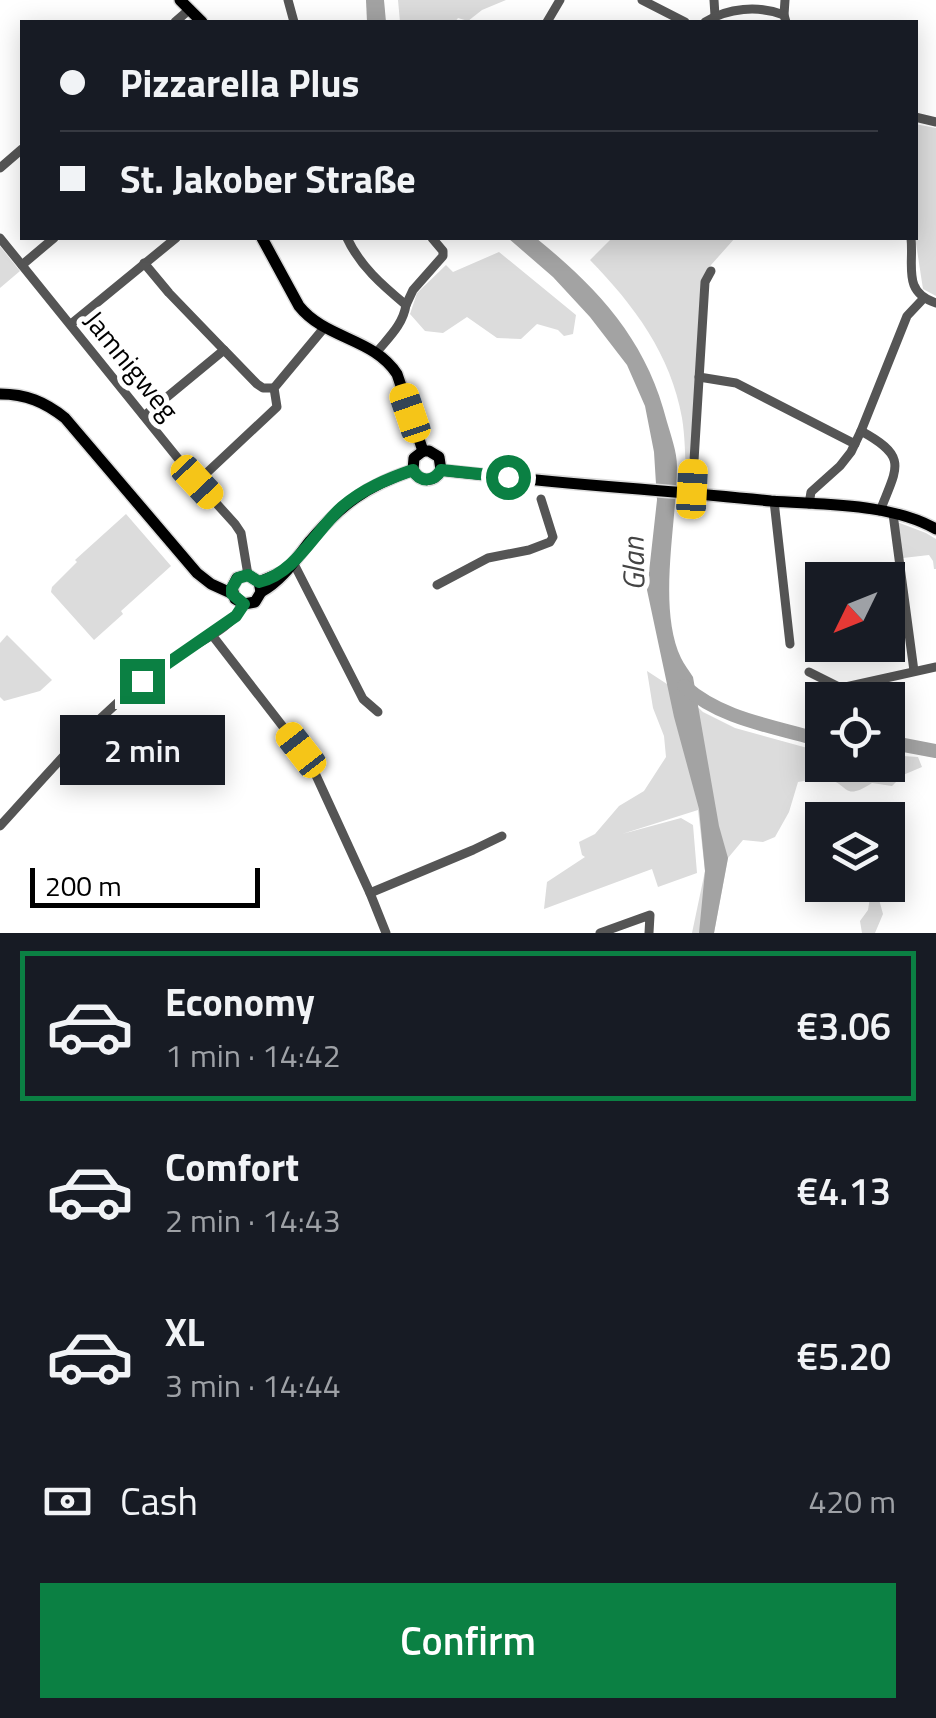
<!DOCTYPE html>
<html lang="en">
<head>
<meta charset="utf-8">
<style>
	body { margin:0; font-family:"Titillium Web",sans-serif; background:#242831; color:#f1f3f6; height:100vh; display:flex; flex-direction:column; font-size:38px; white-space:nowrap }
	* { box-sizing:border-box; margin:0 }
	p { font-size:32px; color:#9ea1a6 }
	.icon { flex:none; width:55px; height:55px; fill:none; stroke:currentColor; stroke-width:2; stroke-linecap:round; stroke-linejoin:round }
	.map { position:relative; height:933px; overflow:hidden }
	.panel { display:flex; flex-direction:column; background:#171b24; flex:1 }
	.panel>* { flex:none }
	.guide { position:absolute; left:20px; top:20px; width:898px; height:220px; border-radius:0px; box-shadow:0 5px 25px #0003; display:grid; align-content:center; height:220px; padding:0 40px; background:#171b24 }
	.needle { width:65px; rotate:227deg }
	.tools { position:absolute; left:805px; top:562px; display:grid; gap:20px }
	.tools a { display:grid; place-items:center; width:100px; height:100px; border-radius:0px; background:#171b24; box-shadow:0 5px 25px #0003; font-size:50px }
	.scale { position:absolute; left:30px; bottom:25px; width:230px; box-sizing:border-box; padding-left:10px; border:5px solid #000; border-top:0; font-size:28px; line-height:35px; white-space:nowrap; color:#000; -webkit-text-stroke:8px #fff; paint-order:stroke }
	.end { position:absolute; width:45px; height:45px; margin:-22px; border:12px solid #0b8043; background:#fff; box-shadow:0 0 0 5px #fff }
	.from { border-radius:50% }
	.bubble { position:absolute; height:70px; border-radius:0px; background:#171b24; box-shadow:0 5px 25px #0003; font-size:32px; font-weight:600; line-height:70px; text-align:center }
	.car { position:absolute; width:30px; height:60px; margin:-30px -15px; border-radius:12px; box-shadow:0 0 8px 2px #0007; background:linear-gradient(#f5c518 24%,#345 0 40%,#f5c518 0 76%,#345 0 86%,#f5c518 0) }
	.guide b { display:flex; align-items:center; gap:35px; height:95px; font-size:38px }
	.guide b+b { border-top:2px solid #363941 }
	.guide i { width:25px; height:25px; background:#f1f3f6 }
	ul { padding:18px 0 0; list-style:none }
	li { display:flex; align-items:center; gap:30px; height:150px; margin:0 20px 15px; padding:0 20px; border:5px solid transparent; border-radius:0px }
	li div { flex:1 }
	li b { display:block; font-size:38px }
	li em { font-style:normal; font-weight:600 }
	li.selected { border-color:#0b8043 }
	li>.icon { width:90px; height:90px; stroke-width:1.5 }
	.pay { display:flex; align-items:center; gap:25px; height:110px; padding:0 40px; font-size:38px }
	.pay p { margin-inline-start:auto }
	.button { display:flex; gap:20px; margin-top:auto; padding:20px 40px }
	.button a { flex:1; height:115px; border-radius:0px; background:#0b8043; color:#fff; font-size:40px; font-weight:600; line-height:115px; text-align:center }
	.map>svg:first-child { display:block }
	.green { fill:#dcdcdc }
	.water { fill:#a3a3a3 }
	.lines { fill:none; stroke-linecap:round; stroke-linejoin:round }
	.river { stroke:#a3a3a3; stroke-width:14 }
	.major-casing { stroke:#dbdbdb; stroke-width:14 }
	.minor { stroke:#555; stroke-width:9 }
	.major { stroke:#000; stroke-width:11 }
	.route { stroke:#0b8043; stroke-width:12 }
	.labels { text-anchor:middle; dominant-baseline:central; stroke-width:10; stroke-linejoin:round; paint-order:stroke }
	.street-label { font-size:28px; fill:#000; stroke:#fff }
	.water-label { font-size:30px; font-style:italic; fill:#444; stroke:#fff }
</style>
</head>
<body>
<div class="map">
<svg width="936" height="933" viewBox="0 0 936 933">
	<rect width="100%" height="100%" fill="#fff"/>
	<g class="green">
		<polygon points="398,0 506,0 482,10 468,21 458,18 455,22 400,22"/>
		<polygon points="915,124 936,128 936,296 923,289 915,237"/>
		<path d="M 612,238 L 735,238 L 711,265 L 702,280 L 690,480 L 686,473 C 685,455 685,436 682,418 C 671,355 634,305 590,260 Z"/>
		<polygon points="0,246 20,271 0,288"/>
		<polygon points="499,252 576,315 573,334 564,336 558,330 537,324 521,339 497,338 467,317 443,333 425,331 410,314 417,293 446,265 453,272"/>
		<polygon points="126,514 171,566 121,611 123,614 94,640 51,592 52,587 77,562 75,560"/>
		<polygon points="897,522 926,533 936,539 936,569 934,569 933,561 929,555 903,558"/>
		<polygon points="7,635 52,680 40,691 4,701 0,697 0,643"/>
		<path d="M 647,671 L 687,697 L 703,712 L 735,728 L 822,752 L 822,765 L 888,765 L 888,755 L 918,757 L 922,767 L 903,775 L 892,786 L 872,783 C 841,803 850,782 825,779 C 817,779 806,781 798,782 L 789,812 L 775,837 L 763,842 L 743,840 L 728,858 L 714,933 L 692,933 L 705,871 L 698,810 L 622,834 L 681,818 L 693,825 L 697,873 L 658,887 L 652,869 L 544,909 L 547,882 L 585,857 L 582,855 L 579,842 L 595,834 L 619,806 L 644,791 L 666,757 L 664,736 L 653,708 Z"/>
		<polygon points="871,891 877,892 883,914 875,933 862,933 860,921 868,910"/>
	</g>
	<g class="water">
		<polygon points="366,0 384,0 386,22 367,22"/>
		<path d="M 508,238 L 536,238 C 599,289 647,341 667,422 C 671,436 677,452 677,467 C 677,521 657,608 681,658 C 684,664 689,671 693,677 L 719,826 L 728,858 L 714,933 L 699,933 L 705,871 L 699,809 L 674,717 L 647,590 L 657,500 L 654,452 L 645,406 L 627,365 L 590,317 L 553,277 Z"/>
	</g>
	<g class="lines">
		<g class="river">
			<path d="M 684,686 C 720,718 767,725 813,738 L 822,738"/>
			<polyline points="888,742 936,751"/>
		</g>
		<defs>
			<g id="major">
				<polyline points="180,0 202,22"/>
				<path d="M 262,238 L 299,306 C 325,339 374,338 397,374 L 423,451"/>
				<path d="M 0,394 C 26,394 45,402 65,418 L 197,573 L 211,584 L 233,594"/>
				<path d="M 423,451 L 414,458 L 413,470 C 420,483 434,483 441,470 C 551,483 661,490 771,501 C 823,505 890,503 936,529"/>
				<polyline points="423,451 429,451 439,457 441,470"/>
				<polyline points="259,582 261,592 255,602 244,604 235,599 232,588 237,578 248,575 259,582 278,574"/>
				<path d="M 261,592 C 283,580 295,560 310,541 C 342,504 366,486 413,470"/>
			</g>
		</defs>
		<use href="#major" class="major-casing"/>
		<g class="minor">
			<polyline points="288,0 294,22"/>
			<polyline points="642,0 685,22"/>
			<polyline points="714,0 715,16"/>
			<polyline points="785,0 784,15 786,22"/>
			<polyline points="175,22 190,9"/>
			<polyline points="547,22 560,0"/>
			<path d="M 705,22 C 728,8 758,5 784,15"/>
			<polyline points="915,117 936,122"/>
			<polyline points="0,168 22,149"/>
			<polyline points="0,238 197,482 235,524 241,533 248,575"/>
			<path d="M 347,238 C 360,266 382,285 406,305 C 403,325 388,338 376,353"/>
			<path d="M 911,238 C 914,266 902,292 936,303"/>
			<polyline points="144,263 169,293 224,350"/>
			<polyline points="22,265 54,238"/>
			<polyline points="406,305 413,290 443,256 443,251 432,238"/>
			<polyline points="71,324 176,238"/>
			<polyline points="699,377 736,383 855,444"/>
			<polyline points="144,416 224,350 257,384 263,388 274,388"/>
			<path d="M 861,431 C 909,457 897,467 880,511"/>
			<polyline points="197,482 277,407 274,388 324,328"/>
			<polyline points="692,493 705,282 711,271"/>
			<polyline points="774,501 790,644"/>
			<polyline points="809,504 811,492 840,466 851,452 861,431 907,316 923,299"/>
			<polyline points="893,514 914,671"/>
			<polyline points="293,562 363,699 378,712"/>
			<polyline points="437,585 488,558 529,550 550,542 553,537 541,499"/>
			<polyline points="212,635 301,750 314,771 370,893 386,933"/>
			<polyline points="809,672 841,688 936,667"/>
			<path d="M 0,826 C 56,765 108,701 178,656 C 201,640 230,630 244,604"/>
			<polyline points="370,893 473,850 502,836"/>
			<polyline points="600,933 650,915 649,933"/>
		</g>
		<use href="#major" class="major"/>
	</g>
	<g class="lines">
		<path class="route" d="M 142,681 L 236,616 L 244,604 L 232,594 L 232,588 L 238,578 L 248,575 L 259,582 C 296,573 315,531 342,507 C 363,489 387,479 413,470 C 420,483 434,482 441,470 L 508,477"/>
	</g>
	<g class="labels">
		<g class="street-label">
			<text transform="translate(132 365) rotate(51)">Jamnigweg</text>
		</g>
		<g class="water-label">
			<text transform="translate(633 564) rotate(-91)">Glan</text>
		</g>
	</g>
</svg>
<div class="tools">
<a><svg class="needle" viewBox="-14 -14 28 28"><path d="M0-13l5 13h-10z" fill="#e53935"/><path d="M0 13l5-13h-10z" fill="#9ea1a6"/></svg></a>
<a><svg class="icon" aria-label="locate" viewBox="0 0 24 24"><circle cx="12" cy="12" r="6"/><path d="M12 2v4M12 18v4M2 12h4M18 12h4"/></svg></a>
<a><svg class="icon" aria-label="layers" viewBox="0 0 24 24"><path d="M12 4l9 5-9 5-9-5zM3 14l9 5 9-5"/></svg></a>
</div>
<div class="scale">200 m</div>
<i class="end from" style="left:508px;top:477px"></i>
<i class="end" style="left:142px;top:681px"></i>
<div class="bubble" style="left:60px;top:715px;width:165px">2 min</div>
<i class="car" style="left:410px;top:413px;rotate:341deg"></i>
<i class="car" style="left:197px;top:482px;rotate:137deg"></i>
<i class="car" style="left:692px;top:489px;rotate:3deg"></i>
<i class="car" style="left:301px;top:750px;rotate:322deg"></i>
<div class="guide">
<b><i class="from"></i>Pizzarella Plus</b>
<b><i></i>St. Jakober Straße</b>
</div>
</div>
<section class="panel">
<ul>
<li class="selected"><svg class="icon" aria-label="car" viewBox="0 0 24 24"><path d="M5 17H2v-5l4-1 3-4h7l3 4 3 1v5h-3M9 17h6M6 11h13"/><circle cx="7" cy="17" r="2"/><circle cx="17" cy="17" r="2"/></svg><div><b>Economy</b><p>1 min · 14:42</p></div><em>€3.06</em></li>
<li><svg class="icon" aria-label="car" viewBox="0 0 24 24"><path d="M5 17H2v-5l4-1 3-4h7l3 4 3 1v5h-3M9 17h6M6 11h13"/><circle cx="7" cy="17" r="2"/><circle cx="17" cy="17" r="2"/></svg><div><b>Comfort</b><p>2 min · 14:43</p></div><em>€4.13</em></li>
<li><svg class="icon" aria-label="car" viewBox="0 0 24 24"><path d="M5 17H2v-5l4-1 3-4h7l3 4 3 1v5h-3M9 17h6M6 11h13"/><circle cx="7" cy="17" r="2"/><circle cx="17" cy="17" r="2"/></svg><div><b>XL</b><p>3 min · 14:44</p></div><em>€5.20</em></li>
</ul>
<div class="pay"><svg class="icon" aria-label="cash" viewBox="0 0 24 24"><path d="M3 7h18v10H3z"/><circle cx="12" cy="12" r="2"/></svg>Cash<p>420 m</p></div>
<div class="button"><a>Confirm</a></div>
</section>
</body>
</html>
